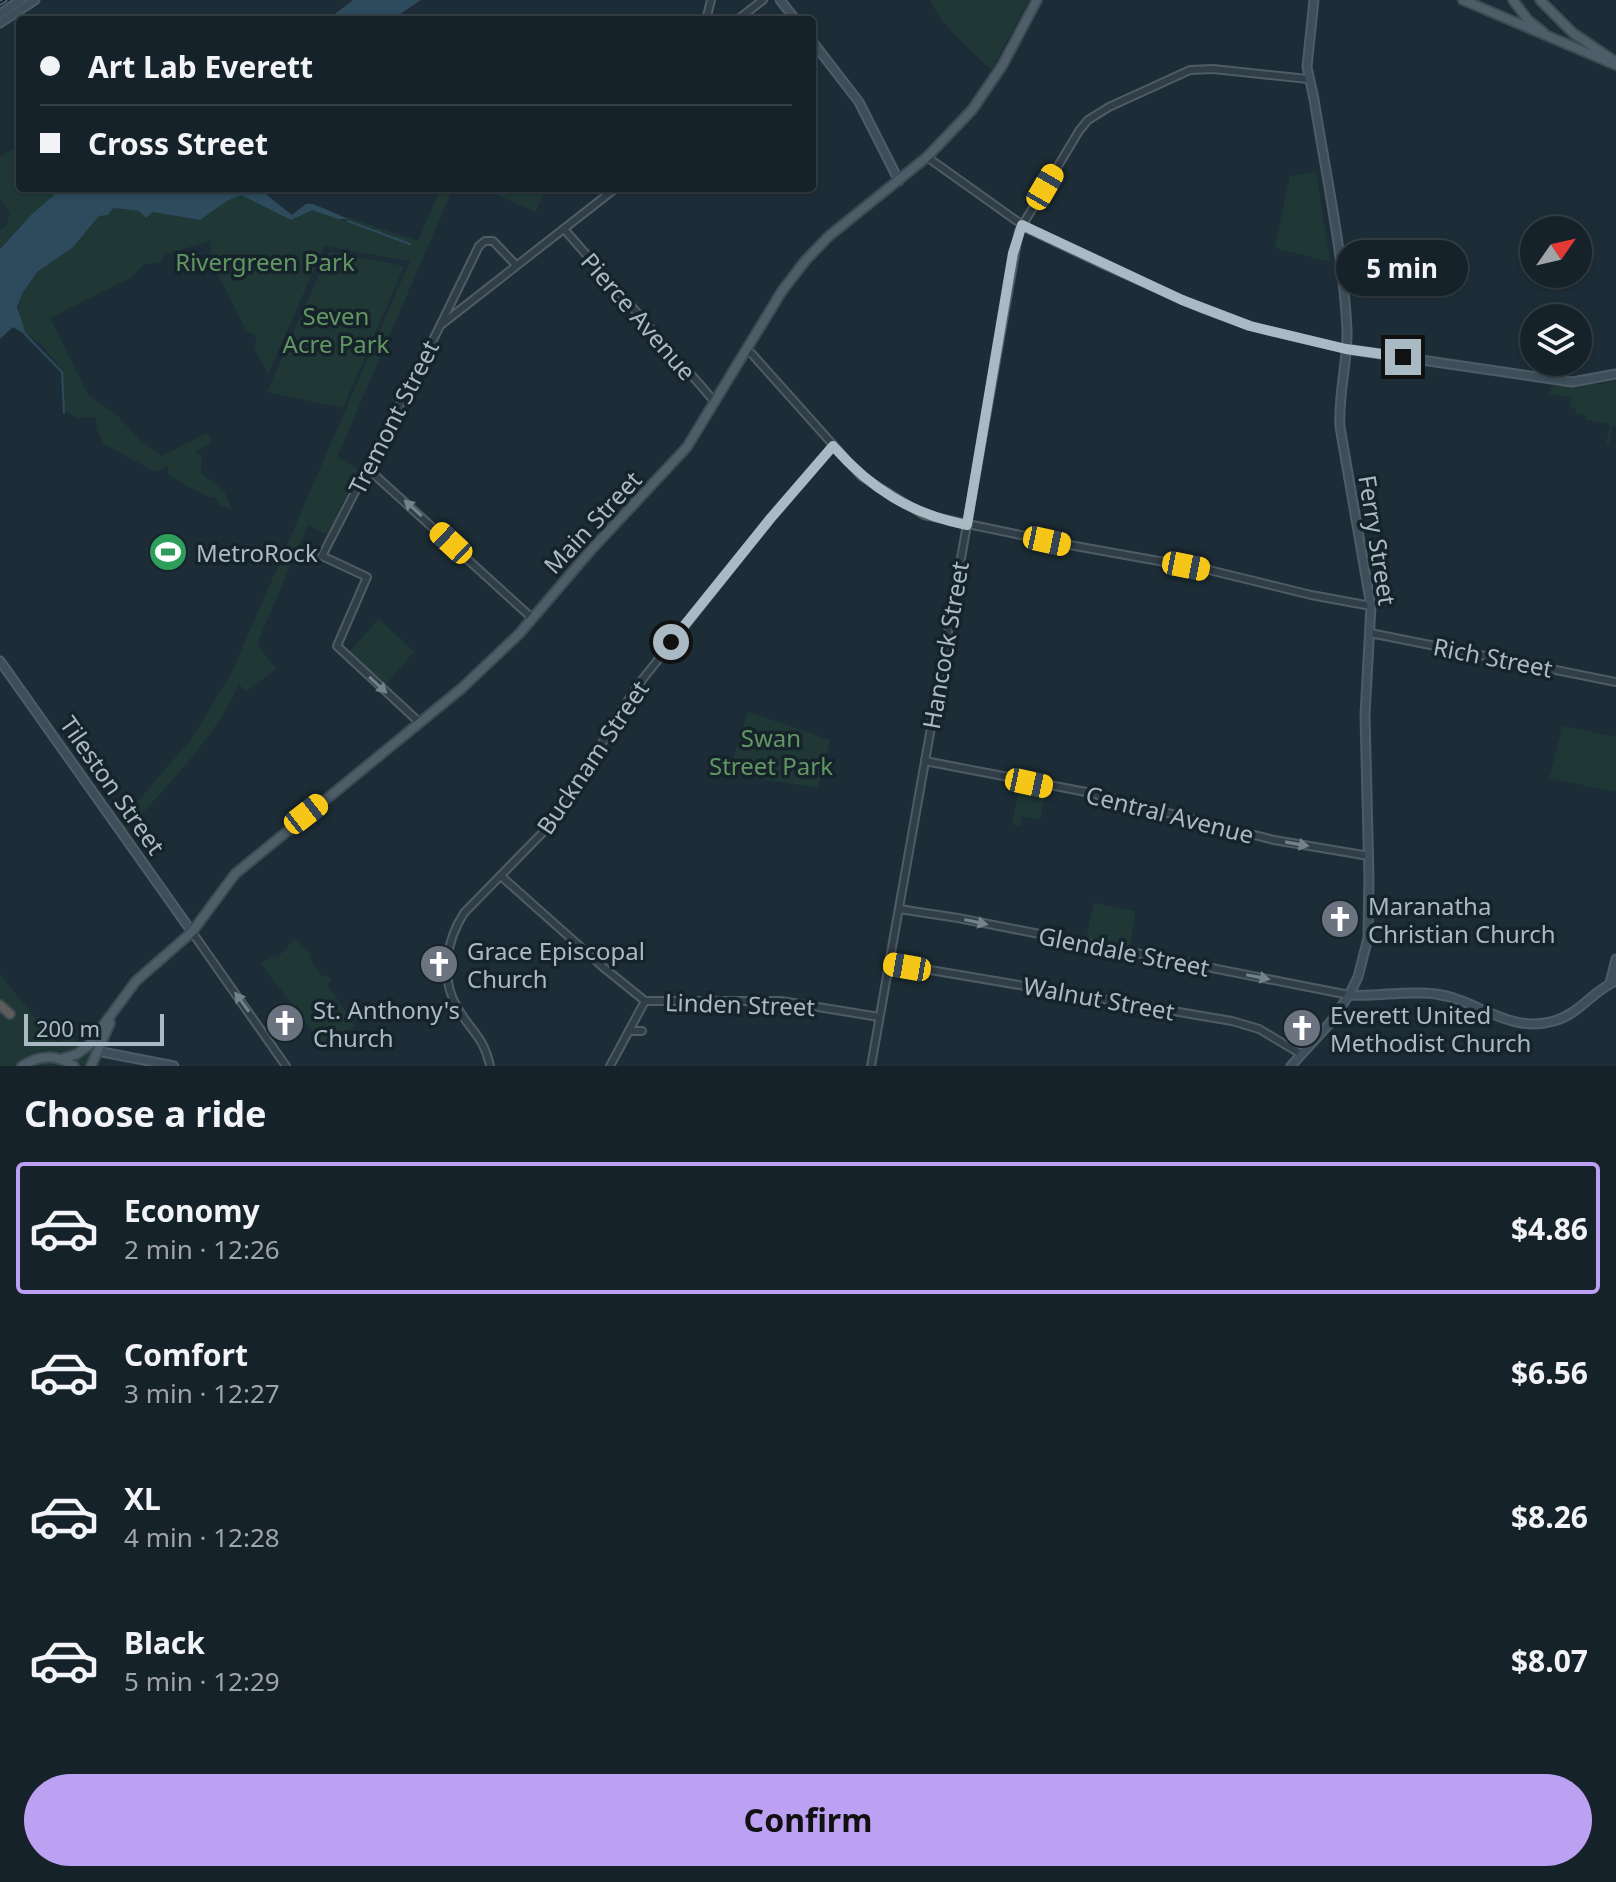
<!DOCTYPE html>
<html lang="en">
<head>
<meta charset="utf-8">
<style>
	body { margin:0; font-family:"Noto Sans",sans-serif; background:#232f35; color:#f1f3f6; height:100vh; display:flex; flex-direction:column; font-size:30px; white-space:nowrap }
	* { box-sizing:border-box; margin:0 }
	p { font-size:26px; color:#9ea4a8 }
	.icon { flex:none; width:44px; height:44px; fill:none; stroke:currentColor; stroke-width:2; stroke-linecap:round; stroke-linejoin:round }
	.map { position:relative; height:1066px; overflow:hidden }
	.drawer { display:flex; flex-direction:column; background:#162229; flex:1 }
	.drawer>* { flex:none }
	.guide { position:absolute; left:16px; top:16px; width:800px; height:176px; border-radius:8px; box-shadow:0 2px 6px #0004,0 0 0 2px #353f46; display:grid; align-content:center; height:176px; padding:0 24px; background:#162229 }
	.needle { width:52px; rotate:56deg }
	.tools { position:absolute; left:1520px; top:216px; display:grid; gap:16px }
	.tools a { display:grid; place-items:center; width:72px; height:72px; border-radius:50%; background:#162229; box-shadow:0 2px 6px #0004,0 0 0 2px #353f46; font-size:40px }
	.scale { position:absolute; left:24px; bottom:20px; width:140px; box-sizing:border-box; padding-left:8px; border:4px solid #aabac5; border-top:0; font-size:22px; line-height:28px; white-space:nowrap; color:#aabac5; -webkit-text-stroke:6px #17232b; paint-order:stroke }
	.end { position:absolute; width:36px; height:36px; margin:-18px; border:10px solid #aabac5; background:#111; box-shadow:0 0 0 4px #111 }
	.from { border-radius:50% }
	.bubble { position:absolute; height:56px; border-radius:28px; background:#162229; box-shadow:0 2px 6px #0004,0 0 0 2px #353f46; font-size:26px; font-weight:700; line-height:56px; text-align:center }
	.car { position:absolute; width:24px; height:48px; margin:-24px -12px; border-radius:10px; box-shadow:0 0 6px 2px #0007; background:linear-gradient(#f5c518 24%,#345 0 40%,#f5c518 0 76%,#345 0 86%,#f5c518 0) }
	.guide b { display:flex; align-items:center; gap:28px; height:76px; font-size:30px }
	.guide b+b { border-top:2px solid #353f46 }
	.guide i { width:20px; height:20px; background:#f1f3f6 }
	ul { padding:0; list-style:none }
	li { display:flex; align-items:center; gap:24px; height:132px; margin:0 16px 12px; padding:0 8px; border:4px solid transparent; border-radius:8px }
	li div { flex:1 }
	li b { display:block; font-size:30px }
	li em { font-style:normal; font-weight:700 }
	li.current { border-color:#bca0f2 }
	li>.icon { width:72px; height:72px; stroke-width:1.5 }
	h2 { padding:0 24px; font-size:36px; line-height:96px }
	.cta { display:flex; gap:16px; margin-top:auto; padding:16px 24px }
	.cta a { flex:1; height:92px; border-radius:48px; background:#bca0f2; color:#111; font-size:32px; font-weight:700; line-height:92px; text-align:center }
	.map>svg:first-child { display:block }
	.green { fill:#1f3836 }
	.water { fill:#2d4b5d }
	.lines { fill:none; stroke-linecap:round; stroke-linejoin:round }
	.stream { stroke:#2d4b5d; stroke-width:2 }
	.tertiary-casing { stroke:#4e5c66; stroke-width:10 }
	.secondary-casing { stroke:#4e5c66; stroke-width:11 }
	.primary-casing { stroke:#3d4a54; stroke-width:12 }
	.trunk-casing { stroke:#3b4951; stroke-width:12 }
	.tertiary { stroke:#313e47; stroke-width:6 }
	.secondary { stroke:#3e4f5b; stroke-width:7 }
	.primary { stroke:#4e5e68; stroke-width:8 }
	.trunk { stroke:#5e5c5a; stroke-width:8 }
	.rail-casing { stroke:#52646f; stroke-width:5 }
	.rail { stroke:#17232b; stroke-width:2; stroke-dasharray:6; stroke-linecap:butt }
	.oneway { fill:#74828c }
	.route { stroke:#aabac5; stroke-width:10 }
	.labels { text-anchor:middle; dominant-baseline:central; stroke-width:7; stroke-linejoin:round; paint-order:stroke }
	.park-label { font-size:24px; fill:#619663; stroke:#17232b }
	.street-label { font-size:24px; fill:#aabac5; stroke:#17232b }
	.poi-label { font-size:24px; fill:#aabac5; stroke:#17232b; text-anchor:start }
</style>
</head>
<body>
<div class="map">
<svg width="1616" height="1066" viewBox="0 0 1616 1066">
	<rect width="100%" height="100%" fill="#1d2d37"/>
	<g class="green">
		<path d="M 931,0 L 1029,0 L 991,70 C 976,54 934,19 931,0 Z"/>
		<polygon points="19,146 20,188 64,188 15,231 0,249 0,230 6,226 10,213 0,198 0,157"/>
		<polygon points="1316,172 1330,262 1275,248 1290,176"/>
		<path d="M 441,188 L 453,188 L 337,457 L 359,470 L 327,535 L 308,524 L 257,644 L 276,669 L 246,692 L 239,684 C 215,739 167,785 126,831 L 120,822 L 193,737 L 232,672 L 410,261 L 324,246 L 268,375 L 255,349 L 256,336 L 246,330 L 211,260 L 211,240 L 165,255 L 160,263 L 145,264 L 130,278 L 50,318 L 88,395 L 117,415 L 141,441 L 162,456 L 207,433 L 212,443 L 195,452 L 202,457 L 201,473 L 224,491 L 231,508 L 220,505 L 216,498 C 199,496 184,482 168,475 L 168,466 L 155,472 L 103,443 L 97,428 L 96,417 L 78,418 L 63,410 L 63,371 L 41,344 L 25,334 L 19,319 L 18,300 L 36,272 L 67,250 L 86,227 L 109,208 L 139,211 L 146,218 L 153,212 L 200,220 L 227,201 L 241,195 L 291,220 L 305,212 L 313,210 L 346,221 L 345,217 L 418,241 Z"/>
		<polygon points="480,188 546,188 536,212"/>
		<polygon points="331,252 404,266 343,408 267,392 328,254"/>
		<polygon points="1616,380 1616,426 1612,425 1609,445 1606,444 1610,424 1585,420 1586,415 1575,413 1576,408 1570,407 1572,398 1549,394 1553,385 1601,384"/>
		<polygon points="379,619 414,652 385,685 349,652"/>
		<polygon points="748,712 830,740 818,788 731,774 729,772"/>
		<polygon points="1563,726 1616,737 1616,792 1549,778"/>
		<polygon points="1020,785 1046,790 1040,820 1022,816 1020,826 1012,824"/>
		<polygon points="1094,903 1135,911 1130,948 1086,939"/>
		<polygon points="295,939 312,955 309,958 323,978 326,975 332,980 327,985 355,1026 324,1045 261,964 274,955 277,958"/>
		<polygon points="0,974 53,1040 59,1043 70,1035 100,1060 99,1066 0,1066"/>
	</g>
	<g class="water">
		<polygon points="353,0 421,0 391,20 327,20"/>
		<polygon points="62,188 265,188 267,195 292,215 306,204 313,204 349,219 338,219 312,210 291,220 241,195 227,201 200,220 153,212 146,218 139,211 113,208 108,215 99,216 72,248 37,272 22,294 17,307 26,335 13,327 0,339 0,249 31,215"/>
	</g>
	<g class="lines">
		<g class="stream">
			<polyline points="348,221 410,244"/>
			<polyline points="25,334 62,372 64,413"/>
		</g>
		<defs>
			<g id="tertiary">
				<polyline points="706,20 711,0"/>
				<polyline points="737,20 763,0"/>
				<polyline points="927,157 1028,229 1104,265 1201,308 1250,326 1346,349"/>
				<polyline points="564,229 715,402"/>
				<polyline points="442,324 616,188"/>
				<polyline points="746,351 752,354 861,476 924,515 1064,544 1209,570 1311,595 1371,606"/>
				<polyline points="367,468 532,618"/>
				<polyline points="1370,633 1616,682"/>
				<polyline points="420,723 337,646 367,577 322,556 433,340 479,246 485,241 493,241 516,265"/>
				<polyline points="925,761 1086,792 1274,840 1369,856"/>
				<polyline points="502,877 603,967 645,1001 781,1001 879,1017"/>
				<polyline points="899,909 958,918 1349,995"/>
				<polyline points="192,932 286,1066"/>
				<polyline points="889,963 1232,1021 1259,1029 1301,1054"/>
				<polyline points="629,1031 642,1031"/>
				<path d="M 490,1066 C 483,1035 471,1032 457,1007 C 440,978 446,941 464,913 L 551,824 L 585,775 L 614,721 L 642,680 L 770,519 L 833,446"/>
				<polyline points="610,1066 645,1001"/>
				<polyline points="871,1066 1019,231 1079,131 1088,120 1109,107 1190,70 1213,69 1308,79"/>
			</g>
			<g id="secondary">
				<polyline points="780,0 796,20"/>
				<polyline points="0,14 21,0"/>
				<polyline points="0,23 35,0"/>
				<polyline points="812,41 859,102 899,181"/>
				<polyline points="1346,349 1572,382 1616,374"/>
				<polyline points="0,661 192,932"/>
				<polyline points="1610,983 1616,959"/>
				<path d="M 1349,995 C 1378,997 1407,990 1436,994 C 1478,1000 1509,1034 1554,1021 C 1580,1014 1593,990 1616,981"/>
				<polyline points="97,1051 174,1066"/>
				<path d="M 1291,1066 L 1330,1023 L 1349,995 L 1358,977 L 1368,938 L 1369,877 L 1365,715 L 1371,606 L 1340,427 C 1338,394 1348,362 1347,329 C 1343,253 1326,175 1314,99 L 1307,67 L 1314,0"/>
			</g>
			<g id="primary">
				<polyline points="1463,0 1616,65"/>
				<polyline points="1513,0 1528,20 1543,32"/>
				<polyline points="1540,0 1573,33 1613,60"/>
				<polyline points="61,1059 77,1054 88,1046 136,981 192,932 235,874 462,688 519,634 591,550 687,447 782,291 805,261 829,236 927,157 972,110 1002,66 1037,0"/>
				<path d="M 22,1066 C 39,1055 57,1054 74,1066"/>
				<polyline points="91,1066 110,1023"/>
			</g>
			<polyline id="trunk" points="0,1005 10,1014"/>
		</defs>
		<use href="#tertiary" class="tertiary-casing"/>
		<use href="#secondary" class="secondary-casing"/>
		<use href="#primary" class="primary-casing"/>
		<use href="#trunk" class="trunk-casing"/>
		<use href="#tertiary" class="tertiary"/>
		<use href="#secondary" class="secondary"/>
		<use href="#primary" class="primary"/>
		<use href="#trunk" class="trunk"/>
		<defs>
			<polyline id="rail" points="0,3 5,0"/>
		</defs>
		<use href="#rail" class="rail-casing"/>
		<use href="#rail" class="rail"/>
	</g>
	<defs><path id="oneway-solid" d="M-6-.8H1V-3.2L6.5 0L1 3.2V.8H-6Z" transform="scale(2)"/></defs>
	<g class="oneway">
		<use href="#oneway-solid" transform="translate(413 508) rotate(-137)"/>
		<use href="#oneway-solid" transform="translate(378 685) rotate(43)"/>
		<use href="#oneway-solid" transform="translate(1297 844) rotate(10)"/>
		<use href="#oneway-solid" transform="translate(976 922) rotate(12)"/>
		<use href="#oneway-solid" transform="translate(1258 977) rotate(11)"/>
		<use href="#oneway-solid" transform="translate(242 1002) rotate(-126)"/>
	</g>
	<g class="lines">
		<path class="route" d="M 671,642 L 770,519 L 833,446 C 871,489 911,514 967,525 L 1013,253 L 1022,225 L 1182,300 L 1250,326 L 1346,349 L 1403,357"/>
	</g>
	<defs>
		<symbol id="stadium-disc" viewBox="-11 -11 22 22"><circle r="9.5" fill="#2e9e5b" stroke="#17232b"/><path d="M0-5a6.5 5 0 1 0 0 10a6.5 5 0 1 0 0-10ZM-3.5-1.8h7v3.6h-7Z" fill="#fff"/></symbol>
		<symbol id="church-disc" viewBox="-11 -11 22 22"><circle r="9.5" fill="#6b7280" stroke="#17232b"/><path d="M-1.2-6h2.4v3.5h3.3v2.4h-3.3V6h-2.4V-.1h-3.3v-2.4h3.3Z" fill="#fff"/></symbol>
	</defs>
	<g fill-rule="evenodd">
		<use href="#stadium-disc" x="146" y="530" width="44" height="44"/>
		<use href="#church-disc" x="1318" y="897" width="44" height="44"/>
		<use href="#church-disc" x="417" y="942" width="44" height="44"/>
		<use href="#church-disc" x="263" y="1001" width="44" height="44"/>
		<use href="#church-disc" x="1280" y="1006" width="44" height="44"/>
	</g>
	<g class="labels">
		<g class="park-label">
			<text x="265" y="261">Rivergreen Park</text>
			<text x="336" y="315">Seven<tspan x="336" dy="28">Acre Park</tspan></text>
			<text x="771" y="737">Swan<tspan x="771" dy="28">Street Park</tspan></text>
		</g>
		<g class="street-label">
			<text transform="translate(639 316) rotate(49)">Pierce Avenue</text>
			<text transform="translate(393 417) rotate(-63)">Tremont Street</text>
			<text transform="translate(592 522) rotate(-47)">Main Street</text>
			<text transform="translate(1378 540) rotate(81)">Ferry Street</text>
			<text transform="translate(945 645) rotate(-80)">Hancock Street</text>
			<text transform="translate(1493 657) rotate(11)">Rich Street</text>
			<text transform="translate(592 757) rotate(-56)">Bucknam Street</text>
			<text transform="translate(113 785) rotate(55)">Tileston Street</text>
			<text transform="translate(1170 814) rotate(14)">Central Avenue</text>
			<text transform="translate(1124 951) rotate(11)">Glendale Street</text>
			<text transform="translate(1099 998) rotate(10)">Walnut Street</text>
			<text transform="translate(740 1004) rotate(2)">Linden Street</text>
		</g>
		<g class="poi-label">
			<text x="196" y="552">MetroRock</text>
			<text x="1368" y="905">Maranatha<tspan x="1368" dy="28">Christian Church</tspan></text>
			<text x="467" y="950">Grace Episcopal<tspan x="467" dy="28">Church</tspan></text>
			<text x="313" y="1009">St. Anthony's<tspan x="313" dy="28">Church</tspan></text>
			<text x="1330" y="1014">Everett United<tspan x="1330" dy="28">Methodist Church</tspan></text>
		</g>
	</g>
</svg>
<div class="tools">
<a><svg class="needle" viewBox="-14 -14 28 28"><path d="M0-13l5 13h-10z" fill="#e53935"/><path d="M0 13l5-13h-10z" fill="#9ea4a8"/></svg></a>
<a><svg class="icon" aria-label="layers" viewBox="0 0 24 24"><path d="M12 4l9 5-9 5-9-5zM3 14l9 5 9-5"/></svg></a>
</div>
<div class="scale">200 m</div>
<i class="end from" style="left:671px;top:642px"></i>
<i class="end" style="left:1403px;top:357px"></i>
<div class="bubble" style="left:1336px;top:240px;width:132px">5 min</div>
<i class="car" style="left:1045px;top:187px;rotate:30deg"></i>
<i class="car" style="left:1047px;top:541px;rotate:102deg"></i>
<i class="car" style="left:451px;top:543px;rotate:313deg"></i>
<i class="car" style="left:1186px;top:566px;rotate:101deg"></i>
<i class="car" style="left:1029px;top:783px;rotate:102deg"></i>
<i class="car" style="left:306px;top:814px;rotate:52deg"></i>
<i class="car" style="left:907px;top:967px;rotate:280deg"></i>
<div class="guide">
<b><i class="from"></i>Art Lab Everett</b>
<b><i></i>Cross Street</b>
</div>
</div>
<section class="drawer">
<h2>Choose a ride</h2>
<ul>
<li class="current"><svg class="icon" aria-label="car" viewBox="0 0 24 24"><path d="M5 17H2v-5l4-1 3-4h7l3 4 3 1v5h-3M9 17h6M6 11h13"/><circle cx="7" cy="17" r="2"/><circle cx="17" cy="17" r="2"/></svg><div><b>Economy</b><p>2 min · 12:26</p></div><em>$4.86</em></li>
<li><svg class="icon" aria-label="car" viewBox="0 0 24 24"><path d="M5 17H2v-5l4-1 3-4h7l3 4 3 1v5h-3M9 17h6M6 11h13"/><circle cx="7" cy="17" r="2"/><circle cx="17" cy="17" r="2"/></svg><div><b>Comfort</b><p>3 min · 12:27</p></div><em>$6.56</em></li>
<li><svg class="icon" aria-label="car" viewBox="0 0 24 24"><path d="M5 17H2v-5l4-1 3-4h7l3 4 3 1v5h-3M9 17h6M6 11h13"/><circle cx="7" cy="17" r="2"/><circle cx="17" cy="17" r="2"/></svg><div><b>XL</b><p>4 min · 12:28</p></div><em>$8.26</em></li>
<li><svg class="icon" aria-label="car" viewBox="0 0 24 24"><path d="M5 17H2v-5l4-1 3-4h7l3 4 3 1v5h-3M9 17h6M6 11h13"/><circle cx="7" cy="17" r="2"/><circle cx="17" cy="17" r="2"/></svg><div><b>Black</b><p>5 min · 12:29</p></div><em>$8.07</em></li>
</ul>
<div class="cta"><a>Confirm</a></div>
</section>
</body>
</html>
